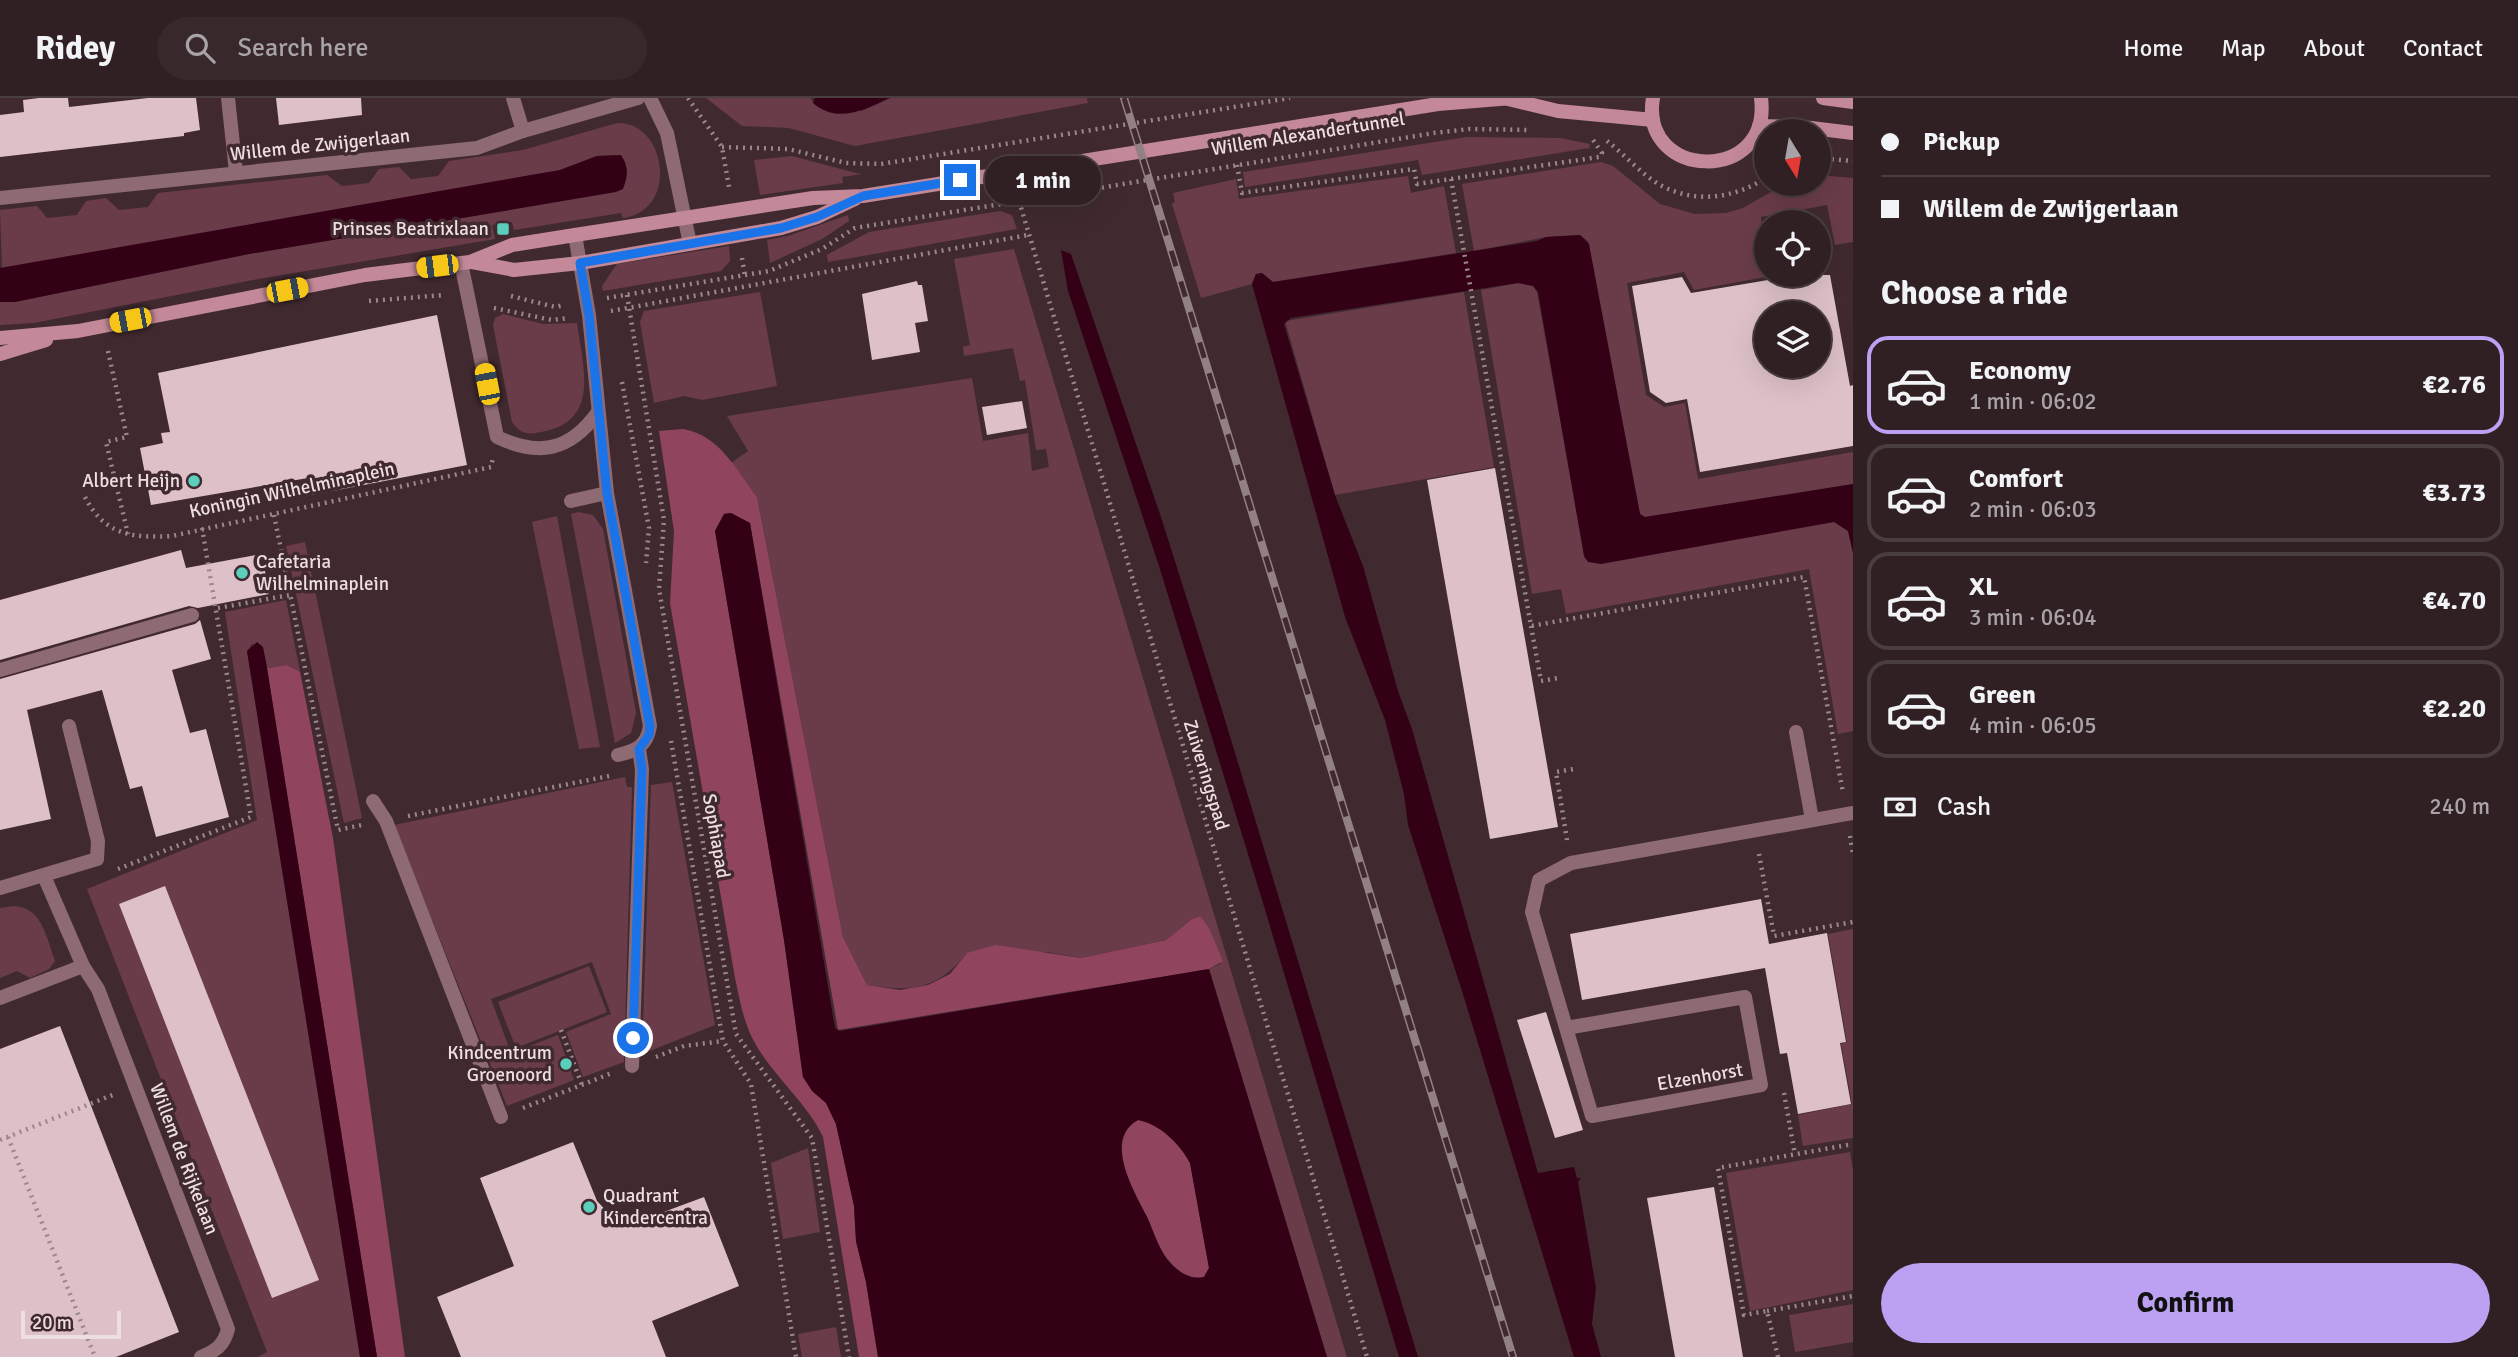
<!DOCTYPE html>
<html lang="en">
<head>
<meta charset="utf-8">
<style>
	body { margin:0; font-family:Signika,sans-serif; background:#38282c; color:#f1f3f6; height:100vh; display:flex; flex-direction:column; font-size:26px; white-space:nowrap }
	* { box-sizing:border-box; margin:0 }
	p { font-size:23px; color:#a8a3a6 }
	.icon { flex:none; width:38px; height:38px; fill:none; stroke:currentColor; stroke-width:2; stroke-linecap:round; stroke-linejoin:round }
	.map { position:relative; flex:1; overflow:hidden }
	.drawer { display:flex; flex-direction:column; background:#302024; width:665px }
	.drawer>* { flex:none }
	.hud { display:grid; align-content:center; height:154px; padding:0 28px; background:#302024 }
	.needle { width:46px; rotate:169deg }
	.tools { position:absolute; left:1754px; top:21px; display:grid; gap:14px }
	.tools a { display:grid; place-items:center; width:77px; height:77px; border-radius:50%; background:#302024; box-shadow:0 7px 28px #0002,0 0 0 2px #4b3e41; font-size:35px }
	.scale { position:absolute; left:21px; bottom:18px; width:100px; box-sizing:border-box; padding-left:7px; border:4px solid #eddee1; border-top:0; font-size:19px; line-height:24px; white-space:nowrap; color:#eddee1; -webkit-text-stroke:5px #402a30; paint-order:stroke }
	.end { position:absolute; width:32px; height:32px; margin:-16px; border:9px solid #1a73e8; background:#fff; box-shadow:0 0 0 4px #fff }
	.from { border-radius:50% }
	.bubble { position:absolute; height:49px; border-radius:24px; background:#302024; box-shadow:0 7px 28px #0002,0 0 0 2px #4b3e41; font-size:23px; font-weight:700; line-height:49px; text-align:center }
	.car { position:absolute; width:21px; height:42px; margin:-21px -10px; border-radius:9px; box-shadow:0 0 5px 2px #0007; background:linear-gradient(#f5c518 24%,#345 0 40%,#f5c518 0 76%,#345 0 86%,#f5c518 0) }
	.hud b { display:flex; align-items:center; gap:24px; height:66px; font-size:26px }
	.hud b+b { border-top:2px solid #4b3e41 }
	.hud i { width:18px; height:18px; background:#f1f3f6 }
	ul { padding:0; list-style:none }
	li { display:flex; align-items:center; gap:21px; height:98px; margin:0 14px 10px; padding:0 14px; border:4px solid #4b3e41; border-radius:21px }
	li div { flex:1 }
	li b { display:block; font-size:26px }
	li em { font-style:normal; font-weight:700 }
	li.selected { border-color:#bca0f2 }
	li>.icon { width:63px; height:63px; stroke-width:1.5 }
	h2 { padding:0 28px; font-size:32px; line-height:84px }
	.pay { display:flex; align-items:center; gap:18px; height:77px; padding:0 28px; font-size:26px }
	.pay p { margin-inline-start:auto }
	.action { display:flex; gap:14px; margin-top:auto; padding:14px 28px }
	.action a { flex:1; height:80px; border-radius:42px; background:#bca0f2; color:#111; font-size:28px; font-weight:700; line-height:80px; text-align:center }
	header { display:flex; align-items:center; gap:42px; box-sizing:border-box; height:98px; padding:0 35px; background:#302024; border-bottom:2px solid #4b3e41 }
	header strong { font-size:33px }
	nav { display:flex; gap:38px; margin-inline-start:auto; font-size:24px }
	.search { width:490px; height:63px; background:#38282c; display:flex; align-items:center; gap:18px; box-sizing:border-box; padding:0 24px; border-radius:38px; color:#a8a3a6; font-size:26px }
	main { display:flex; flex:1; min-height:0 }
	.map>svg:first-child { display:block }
	.green { fill:#6a3c4a }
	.forest { fill:#91445d }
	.water { fill:#330015; fill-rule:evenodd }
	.building { fill:#dec1c8; fill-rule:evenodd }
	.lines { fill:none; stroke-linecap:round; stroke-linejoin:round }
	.path { stroke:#9b888d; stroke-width:4.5; stroke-dasharray:2 5; stroke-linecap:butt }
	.lane { stroke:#8e6a73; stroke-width:14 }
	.street { stroke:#8e6a73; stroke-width:14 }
	.secondary { stroke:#c38998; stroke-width:14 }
	.rail-casing { stroke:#938085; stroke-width:8 }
	.rail { stroke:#402a30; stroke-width:5; stroke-dasharray:16; stroke-linecap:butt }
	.route { stroke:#1a73e8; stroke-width:9 }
	.poi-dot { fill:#5bcebc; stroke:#402a30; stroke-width:2.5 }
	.labels { text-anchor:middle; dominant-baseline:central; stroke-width:7; stroke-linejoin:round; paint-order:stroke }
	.street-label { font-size:19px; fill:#eddee1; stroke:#402a30 }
	.poi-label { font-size:19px; fill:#eddee1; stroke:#402a30; text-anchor:end }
</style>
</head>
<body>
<header>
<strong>Ridey</strong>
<div class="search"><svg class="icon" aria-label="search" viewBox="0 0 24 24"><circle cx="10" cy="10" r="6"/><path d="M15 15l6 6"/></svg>Search here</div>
<nav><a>Home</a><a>Map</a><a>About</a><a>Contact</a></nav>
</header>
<main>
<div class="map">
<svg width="1853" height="1259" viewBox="0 0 1853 1259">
	<rect width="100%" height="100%" fill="#402a30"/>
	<g class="green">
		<polygon points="706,0 811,0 813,5 862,13 891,0 1087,0 1088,5 855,48 789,30 742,28"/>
		<path d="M 617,25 C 666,23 680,112 623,120 L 621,115 L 514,132 L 512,124 L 492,127 L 495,141 L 253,182 L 34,225 L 0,227 L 0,204 L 15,204 L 249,156 L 566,102 L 621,57 L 597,58 L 560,72 L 2,171 L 0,112 L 37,108 L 47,120 L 77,117 L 86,103 L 106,100 L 119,112 L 148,109 L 158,95 L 327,77 L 342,88 L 369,85 L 379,71 L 399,69 L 411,81 L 438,78 L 449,63 L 523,52 Z"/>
		<polygon points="1467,39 1560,40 1590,46 1589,50 1422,77 1418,62 1245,89 1243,74"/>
		<polygon points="792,58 856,75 862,76 842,79 843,85 760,97 754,62"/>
		<polygon points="1601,64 1613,68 1660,106 1695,116 1726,115 1743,110 1785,86 1818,86 1818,77 1853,80 1853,144 1835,147 1827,107 1761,119 1766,177 1771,178 1694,192 1684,174 1627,185 1646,297 1664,309 1685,305 1698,381 1853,354 1853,386 1645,419 1640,416 1588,143 1580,137 1546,139 1474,153 1462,86"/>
		<polygon points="1408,78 1411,95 1444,88 1456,155 1273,184 1262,175 1256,176 1252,186 1201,200 1172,106 1175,104 1173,95 1236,81 1239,101"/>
		<polygon points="1000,113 1012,117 1017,131 828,164 827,157 869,134"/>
		<polygon points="848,117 849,123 822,141 770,165 767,142 788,138"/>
		<polygon points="729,148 730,163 721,173 603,193 602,188 617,166"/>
		<path d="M 1014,151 L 1347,1259 L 1327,1259 L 1209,871 L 1220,866 L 1200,818 L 1192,821 L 1166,842 L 1081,860 L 1048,854 L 967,855 C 937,892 912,894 867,887 L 843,839 L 757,399 L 731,365 L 748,353 L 727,318 L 972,280 L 983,343 L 1028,335 L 1032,373 L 1049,369 L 1046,351 L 1036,352 L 1025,282 L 1020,283 L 1013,250 L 964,258 L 963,249 L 970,247 L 954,161 Z"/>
		<polygon points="1518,185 1533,188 1537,194 1585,461 1834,424 1848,433 1853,455 1853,633 1838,636 1809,471 1566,516 1561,491 1532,496 1481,192"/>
		<polygon points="760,194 777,288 702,302 684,298 654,305 640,224 644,213"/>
		<polygon points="1464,194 1494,369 1335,397 1285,223"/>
		<path d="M 503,216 L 543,226 L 577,225 C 583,269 601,324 541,334 C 528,337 520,336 512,324 L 493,227 L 495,220 Z"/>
		<polygon points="578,414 593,417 603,431 636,615 631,635 615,645 571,416"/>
		<polygon points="557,418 600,649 579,651 532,424"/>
		<polygon points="305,444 362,720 344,725 286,448"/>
		<polygon points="286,502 300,574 287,567 267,570 263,549 252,546 247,553 360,1259 257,1259 267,1254 87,791 257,722 225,514"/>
		<polygon points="625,679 627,689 632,689 624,964 583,979 566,934 611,916 592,864 491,901 511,955 558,937 574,982 507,1008 394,727"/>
		<polygon points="672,684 715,927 642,956 651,687"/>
		<path d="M 13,808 C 42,808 47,841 55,863 L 49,871 L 30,880 L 17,873 L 0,880 L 0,810 Z"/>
		<polygon points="1853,831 1853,1040 1803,1048 1798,1017 1852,1006 1841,946 1847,944 1828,836"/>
		<polygon points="589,868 607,914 516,950 498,904"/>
		<polygon points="808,1050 820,1134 783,1141 771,1065"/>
		<polygon points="1850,1054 1853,1073 1853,1192 1750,1213 1726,1075"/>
		<polygon points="1853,1206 1853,1244 1795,1254 1789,1217"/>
		<polygon points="836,1229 841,1259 802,1259 798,1236"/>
	</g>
	<g class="forest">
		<path d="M 683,331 C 719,337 736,371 757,399 L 843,839 L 867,887 L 900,892 L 928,887 L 950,876 L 967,855 L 996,847 L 1081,860 L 1166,842 L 1192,821 L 1200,818 L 1209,830 L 1223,863 L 1209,871 L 838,932 L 750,425 L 731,415 L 724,416 L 715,433 L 784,842 L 803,979 L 826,1005 L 836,1026 L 854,1108 L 856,1143 L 866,1184 L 878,1259 L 859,1259 L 823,1039 C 807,1005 775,980 756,947 C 744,927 740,903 735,880 L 670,505 L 674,433 L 659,333 Z"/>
		<polygon points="287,567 300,574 333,740 405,1259 377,1259 267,570"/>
		<path d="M 1138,1022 C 1160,1026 1180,1046 1190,1065 L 1209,1170 L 1204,1179 C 1191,1182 1180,1175 1171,1165 C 1160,1154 1154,1135 1148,1121 C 1136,1096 1102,1043 1138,1022 Z"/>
	</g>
	<g class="water">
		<path d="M 815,0 L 889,0 C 864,12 837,26 813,5 Z"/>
		<path d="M 621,57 C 629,69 628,78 623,91 L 616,94 L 249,156 L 15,204 L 0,204 L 0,170 L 560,72 L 597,58 Z"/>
		<polygon points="1580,137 1589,146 1640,416 1645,419 1853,386 1853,455 1848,433 1834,424 1601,466 1588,464 1584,458 1538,194 1533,188 1518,185 1291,220 1284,226 1335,397 1363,468 1398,593 1412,631 1538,1075 1574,1069 1577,1080 1581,1080 1578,1084 1596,1190 1592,1226 1601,1259 1574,1259 1462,893 1408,727 1404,696 1385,622 1345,519 1252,186 1256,176 1262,175 1273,184 1537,143 1546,139"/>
		<polygon points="1061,152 1071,156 1161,419 1222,612 1418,1259 1399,1259 1260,795 1159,468 1068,193"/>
		<path d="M 731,415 L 750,425 L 835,930 L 840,933 L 1209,871 L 1327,1259 L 878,1259 L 866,1184 L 856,1143 L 854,1108 L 836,1026 L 826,1005 L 812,993 L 803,979 L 784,842 L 715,433 L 724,416 ZM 1138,1022 C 1160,1026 1180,1046 1190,1065 L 1209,1170 L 1204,1179 C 1191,1182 1180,1175 1170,1165 C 1160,1154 1154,1135 1148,1121 C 1136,1097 1101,1041 1138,1022 Z"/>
		<polygon points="257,544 263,549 267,570 377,1259 360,1259 247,553"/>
	</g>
	<g class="building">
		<polygon points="39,0 68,0 69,9 148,0 196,0 200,32 184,35 184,38 0,59 0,17 24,14 23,2"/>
		<polygon points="276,0 361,0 362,17 279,27"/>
		<path d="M 1773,177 L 1830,177 L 1850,288 L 1853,287 L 1853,348 L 1700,374 L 1687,301 L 1666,305 L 1650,294 L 1632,188 L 1682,179 L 1691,195 L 1774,181 ZM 1766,215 L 1818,215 L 1818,268 L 1766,268 Z"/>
		<polygon points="917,183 918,187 922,187 928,223 915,225 920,254 872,262 862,196"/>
		<polygon points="437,217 467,367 312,397 308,380 151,407 140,350 163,345 161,335 170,334 158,275"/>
		<polygon points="1022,303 1027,330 987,337 982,309"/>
		<polygon points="1495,370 1558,729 1490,741 1427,382"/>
		<polygon points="181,452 186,470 262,456 269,496 198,510 189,508 0,562 0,502"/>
		<polygon points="200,522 211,561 172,572 190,635 206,631 229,719 156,739 142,688 130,691 102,592 27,612 51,721 0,732 0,581 195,526"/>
		<polygon points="165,788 319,1182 272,1200 119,806"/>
		<polygon points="1761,801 1769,846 1827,835 1846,944 1840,945 1851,1006 1798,1016 1787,955 1780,956 1765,870 1582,902 1570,836"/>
		<polygon points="1546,914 1583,1032 1555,1040 1517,922"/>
		<polygon points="60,928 179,1234 116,1259 0,1259 0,951"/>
		<polygon points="573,1044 597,1103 613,1120 627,1124 642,1122 704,1099 739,1188 652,1223 666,1259 461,1259 437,1199 514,1168 480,1080"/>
		<polygon points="1714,1089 1743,1259 1675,1259 1647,1100"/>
	</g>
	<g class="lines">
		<g class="path">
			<polyline points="688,0 722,49 729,89"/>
			<path d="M 1607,43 C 1624,56 1643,78 1662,88 C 1697,106 1734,100 1766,80"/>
			<polyline points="722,49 788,51 846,65 881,66 1290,0"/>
			<polyline points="1818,60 1853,63"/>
			<polyline points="1237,67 1242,95 1414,71 1417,86 1599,59 1602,55 1591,39"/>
			<polyline points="1451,81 1531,528 1804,479 1843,695"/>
			<polyline points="1019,103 1367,1259"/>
			<polyline points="742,160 745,178"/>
			<polyline points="627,197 664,422 659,491 736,936 812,1040 849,1259"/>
			<polyline points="511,198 555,209 564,207"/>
			<polyline points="607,200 769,173 822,151 855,130 1434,35 1469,31 1529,32"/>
			<polyline points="369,203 444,197"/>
			<polyline points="494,210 552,222 568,220"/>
			<polyline points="611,213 1028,137"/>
			<polyline points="108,253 127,339 106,344 128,436"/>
			<polyline points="622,284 649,430 646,465"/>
			<path d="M 85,399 C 105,438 133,440 172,438 L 491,369 L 493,360"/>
			<polyline points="274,417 338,732 362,727"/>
			<polyline points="218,510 290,497"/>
			<polyline points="1531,528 1541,583 1558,580"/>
			<polyline points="671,643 723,943 751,986 796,1259"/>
			<polyline points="408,718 609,678"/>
			<polyline points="1850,738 1853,756"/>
			<polyline points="1567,742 1556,674 1574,671"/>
			<polyline points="1759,756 1774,838 1853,824"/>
			<polyline points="118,771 251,719 202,430"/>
			<polyline points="561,932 582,987"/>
			<polyline points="656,959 684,948 723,943"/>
			<polyline points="1784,995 1795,1057"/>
			<polyline points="523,1010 612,975"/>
			<polyline points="8,1039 95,1259"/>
			<polyline points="0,1042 115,996"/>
			<polyline points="1767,1213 1853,1198"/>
			<polyline points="1778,1259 1767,1213 1744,1217 1718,1070 1853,1046"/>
		</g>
		<g class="lane">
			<path d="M 575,137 L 589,217 L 607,395 L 650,628 C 647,648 636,653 618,657"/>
			<path d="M 461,165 L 497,339 C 539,359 570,353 598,314"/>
			<polyline points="571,403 607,395"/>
			<polyline points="0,572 192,517"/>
			<polyline points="1796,634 1812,721"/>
			<polyline points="373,703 386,723 501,1019"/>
			<polyline points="632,968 642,671 639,651"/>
		</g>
		<g class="street">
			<polyline points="228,0 236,74"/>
			<polyline points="513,0 523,33"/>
			<polyline points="650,0 667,35 690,146"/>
			<polyline points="0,100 477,50 523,33 638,0"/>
			<path d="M 44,778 L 83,868 L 98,891 L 228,1231 C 224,1247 216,1253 201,1259"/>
			<polyline points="0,790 97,761 98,743 69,628"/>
			<polyline points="0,900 83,868"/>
			<polyline points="1566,930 1745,899 1761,987 1592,1018 1532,814 1539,782 1571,765 1853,715"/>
		</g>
		<g class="secondary">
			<path d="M 1653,0 C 1639,82 1772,87 1761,0"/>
			<polyline points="1823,0 1853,4"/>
			<polyline points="1508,1 1558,13 1653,22"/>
			<polyline points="1759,28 1803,29 1853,35"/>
			<polyline points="472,164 514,172 580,165 781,130 817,119 855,101"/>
			<polyline points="0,240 78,233 365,177 470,164 512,147 575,137 813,100 863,98 1438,6 1512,0"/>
			<polyline points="0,256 46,242"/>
		</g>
		<defs>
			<polyline id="rail" points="1124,0 1513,1259"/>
		</defs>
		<use href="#rail" class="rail-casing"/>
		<use href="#rail" class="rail"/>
	</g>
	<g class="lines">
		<polyline class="route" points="633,940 642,671 639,651 649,637 650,628 607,395 589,217 580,165 781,130 817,119 863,98 960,82"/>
	</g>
	<g class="poi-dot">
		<rect x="496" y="124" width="14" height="14" rx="3.5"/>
		<circle cx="194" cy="383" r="7"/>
		<circle cx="242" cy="475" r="7"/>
		<circle cx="566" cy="966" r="7"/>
		<circle cx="589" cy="1109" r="7"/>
	</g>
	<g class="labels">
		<g class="street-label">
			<text transform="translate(1308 36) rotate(-9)">Willem Alexandertunnel</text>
			<text transform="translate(320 47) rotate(-6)">Willem de Zwijgerlaan</text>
			<text transform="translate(292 392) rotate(-12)">Koningin Wilhelminaplein</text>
			<text transform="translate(1206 677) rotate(73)">Zuiveringspad</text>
			<text transform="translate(716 738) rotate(80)">Sophiapad</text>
			<text transform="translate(1700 979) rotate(-10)">Elzenhorst</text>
			<text transform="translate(184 1061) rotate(69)">Willem de Rijkelaan</text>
		</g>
		<g class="poi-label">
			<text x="489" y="131">Prinses Beatrixlaan</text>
			<text x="180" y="383">Albert Heijn</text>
			<text x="256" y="464" text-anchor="start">Cafetaria<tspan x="256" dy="22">Wilhelminaplein</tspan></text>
			<text x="552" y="955">Kindcentrum<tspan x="552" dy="22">Groenoord</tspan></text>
			<text x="603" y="1098" text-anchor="start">Quadrant<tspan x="603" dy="22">Kindercentra</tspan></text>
		</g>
	</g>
</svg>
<div class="tools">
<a><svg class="needle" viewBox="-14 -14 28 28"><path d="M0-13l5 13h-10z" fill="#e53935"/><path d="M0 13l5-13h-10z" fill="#a8a3a6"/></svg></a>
<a><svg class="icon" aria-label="locate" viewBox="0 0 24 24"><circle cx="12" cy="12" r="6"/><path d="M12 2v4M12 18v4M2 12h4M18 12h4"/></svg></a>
<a><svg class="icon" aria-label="layers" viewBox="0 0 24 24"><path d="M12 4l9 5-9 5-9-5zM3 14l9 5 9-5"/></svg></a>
</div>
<div class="scale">20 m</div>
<i class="end from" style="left:633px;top:940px"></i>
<i class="end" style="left:960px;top:82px"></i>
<div class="bubble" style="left:985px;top:58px;width:116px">1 min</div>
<i class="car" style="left:437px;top:168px;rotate:263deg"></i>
<i class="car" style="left:287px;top:192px;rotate:79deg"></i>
<i class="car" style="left:130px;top:222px;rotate:259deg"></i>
<i class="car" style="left:487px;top:286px;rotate:349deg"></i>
</div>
<section class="drawer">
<div class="hud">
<b><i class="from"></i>Pickup</b>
<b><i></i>Willem de Zwijgerlaan</b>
</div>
<h2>Choose a ride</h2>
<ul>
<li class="selected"><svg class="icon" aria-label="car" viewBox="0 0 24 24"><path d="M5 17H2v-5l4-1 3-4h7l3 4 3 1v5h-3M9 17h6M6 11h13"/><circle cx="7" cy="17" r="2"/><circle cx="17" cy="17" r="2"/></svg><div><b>Economy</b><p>1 min · 06:02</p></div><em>€2.76</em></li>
<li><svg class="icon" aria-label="car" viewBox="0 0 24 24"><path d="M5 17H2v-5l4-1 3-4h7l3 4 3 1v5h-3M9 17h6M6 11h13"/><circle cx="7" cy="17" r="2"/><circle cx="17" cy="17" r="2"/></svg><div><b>Comfort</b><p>2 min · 06:03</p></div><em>€3.73</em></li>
<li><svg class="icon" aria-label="car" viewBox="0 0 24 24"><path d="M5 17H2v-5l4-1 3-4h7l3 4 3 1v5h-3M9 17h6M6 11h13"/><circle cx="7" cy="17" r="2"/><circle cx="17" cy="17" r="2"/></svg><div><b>XL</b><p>3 min · 06:04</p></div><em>€4.70</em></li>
<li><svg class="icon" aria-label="car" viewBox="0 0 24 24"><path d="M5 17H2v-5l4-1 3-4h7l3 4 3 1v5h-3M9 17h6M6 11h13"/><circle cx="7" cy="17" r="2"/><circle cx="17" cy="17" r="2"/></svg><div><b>Green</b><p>4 min · 06:05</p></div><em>€2.20</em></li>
</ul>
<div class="pay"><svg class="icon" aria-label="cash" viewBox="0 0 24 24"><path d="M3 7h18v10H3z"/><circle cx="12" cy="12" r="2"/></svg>Cash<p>240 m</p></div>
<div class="action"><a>Confirm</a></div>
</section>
</main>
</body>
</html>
